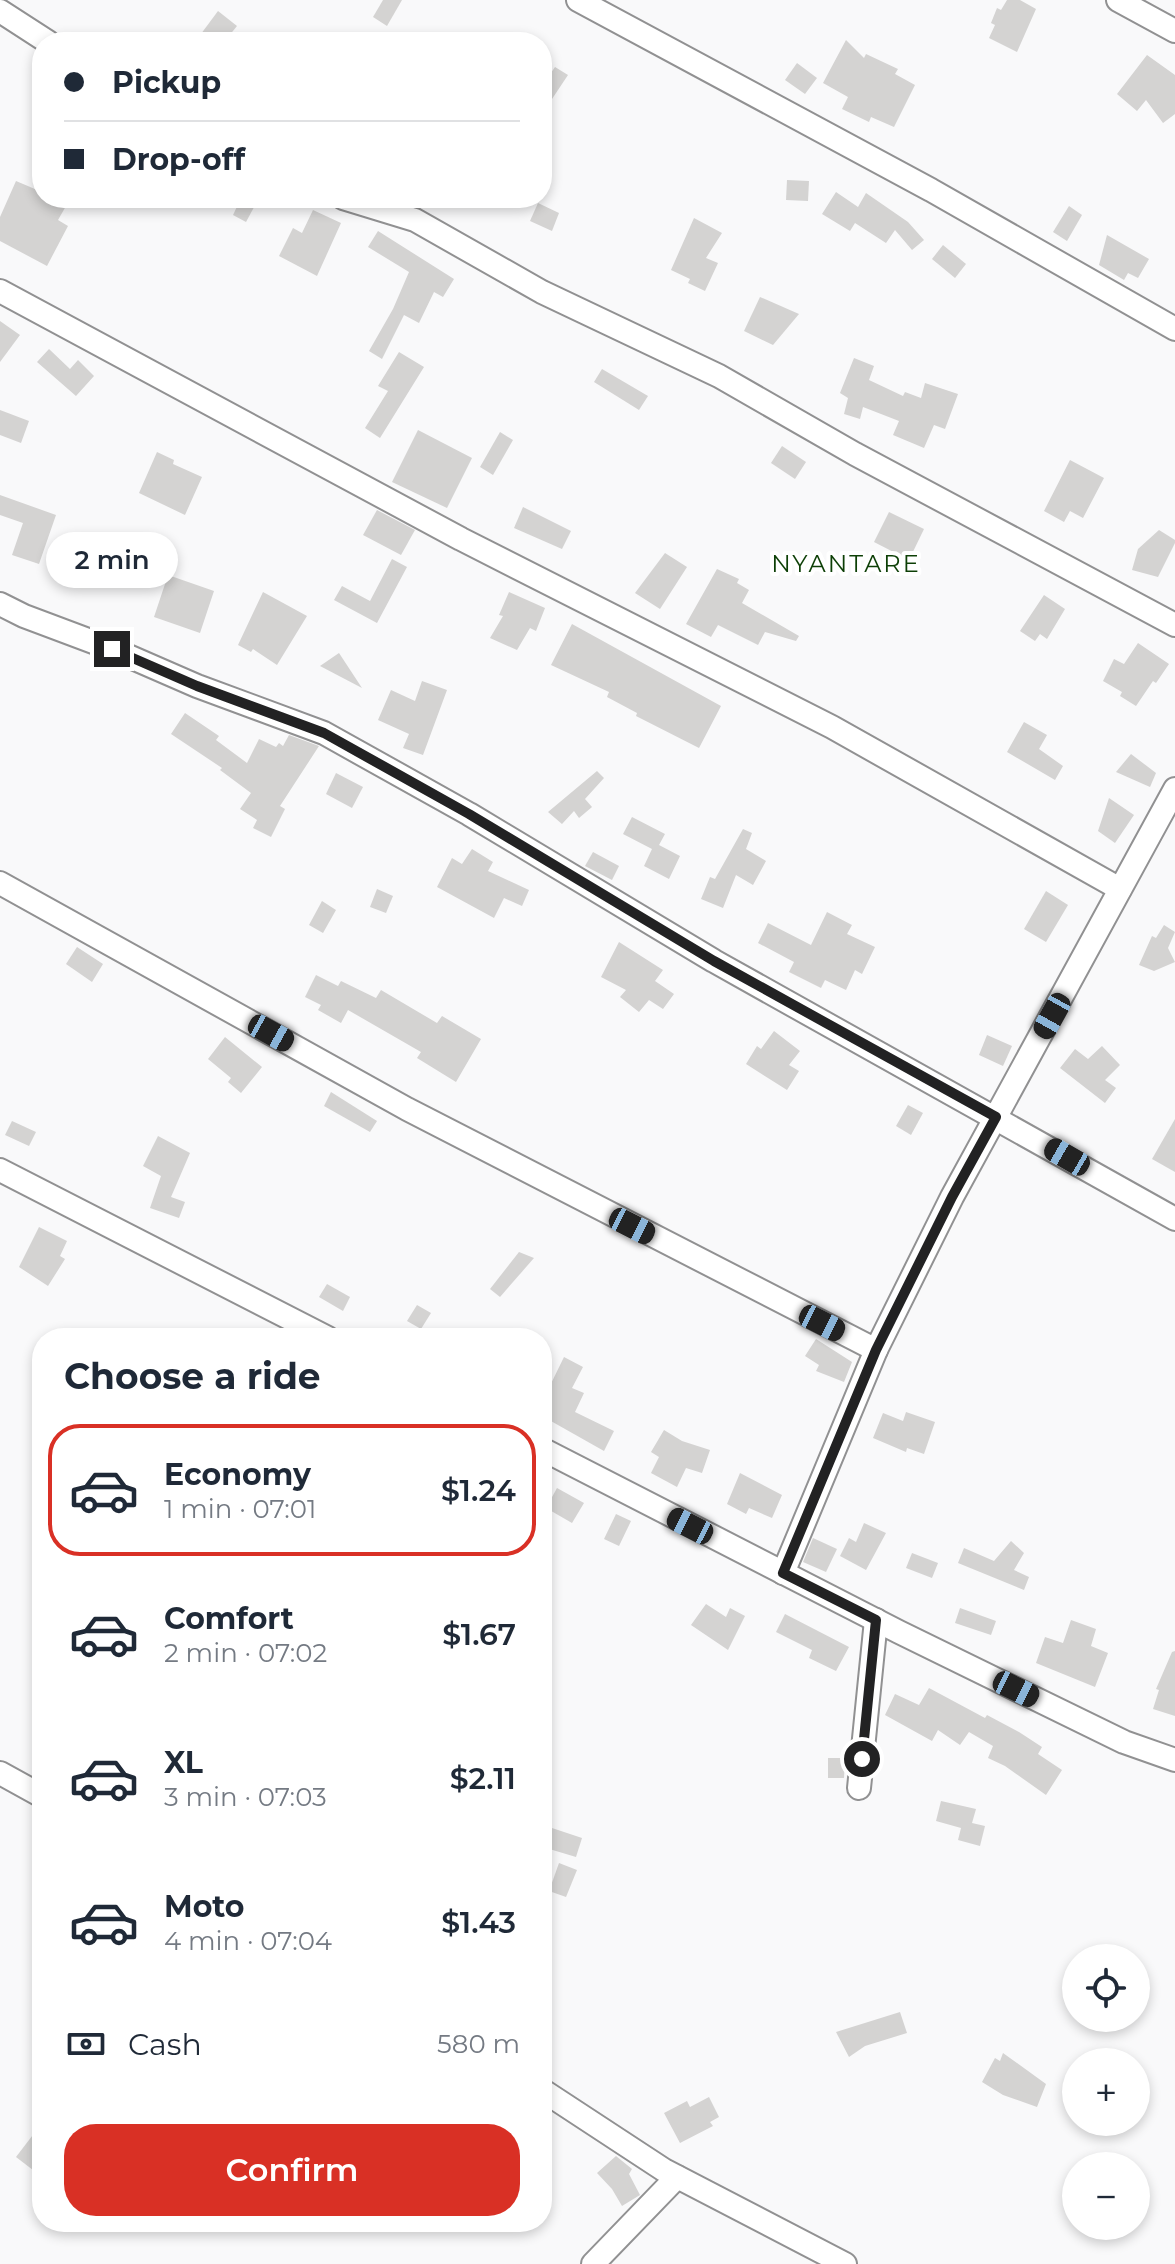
<!DOCTYPE html>
<html lang="en">
<head>
<meta charset="utf-8">
<style>
	body { margin:0; font-family:Montserrat,sans-serif; background:#f6f6f7; color:#1f2937; height:100vh; display:flex; flex-direction:column; font-size:30px; white-space:nowrap }
	* { box-sizing:border-box; margin:0 }
	p { font-size:26px; color:#747a83 }
	.icon { flex:none; width:44px; height:44px; fill:none; stroke:currentColor; stroke-width:2; stroke-linecap:round; stroke-linejoin:round }
	.map { position:relative; flex:1; overflow:hidden }
	.panel { position:absolute; left:32px; top:1328px; width:520px; height:904px; display:flex; flex-direction:column; background:#fff; border-radius:32px; box-shadow:0 4px 12px #0003 }
	.panel>* { flex:none }
	.guide { position:absolute; left:32px; top:32px; width:520px; height:176px; border-radius:32px; box-shadow:0 4px 12px #0003; display:grid; align-content:center; height:176px; padding:0 32px; background:#fff }
	.tools { position:absolute; left:1062px; top:1944px; display:grid; gap:16px }
	.tools a { display:grid; place-items:center; width:88px; height:88px; border-radius:50%; background:#fff; box-shadow:0 4px 12px #0003; font-size:40px }
	.end { position:absolute; width:36px; height:36px; margin:-18px; border:10px solid #222223; background:#fff; box-shadow:0 0 0 4px #fff }
	.from { border-radius:50% }
	.bubble { position:absolute; height:56px; border-radius:28px; background:#fff; box-shadow:0 4px 12px #0003; font-size:26px; font-weight:600; line-height:56px; text-align:center }
	.car { position:absolute; width:24px; height:48px; margin:-24px -12px; border-radius:10px; box-shadow:0 0 6px 2px #0007; background:linear-gradient(#222 24%,#8ab4d8 0 40%,#222 0 76%,#8ab4d8 0 86%,#222 0) }
	.guide b { display:flex; align-items:center; gap:28px; height:76px; font-size:30px }
	.guide b+b { border-top:2px solid #e0e1e3 }
	.guide i { width:20px; height:20px; background:#1f2937 }
	ul { padding:0; list-style:none }
	li { display:flex; align-items:center; gap:24px; height:132px; margin:0 16px 12px; padding:0 16px; border:4px solid transparent; border-radius:32px }
	li div { flex:1 }
	li b { display:block; font-size:30px }
	li em { font-style:normal; font-weight:600 }
	li.selected { border-color:#d93025 }
	li>.icon { width:72px; height:72px; stroke-width:1.5 }
	h2 { padding:0 32px; font-size:36px; line-height:96px }
	.pay { display:flex; align-items:center; gap:20px; height:88px; padding:0 32px; font-size:30px }
	.pay p { margin-inline-start:auto }
	.button { display:flex; gap:16px; margin-top:auto; padding:16px 32px }
	.button a { flex:1; height:92px; border-radius:32px; background:#d93025; color:#fff; font-size:32px; font-weight:600; line-height:92px; text-align:center }
	.map>svg:first-child { display:block }
	.building { fill:#d4d3d2 }
	.lines { fill:none; stroke-linecap:round; stroke-linejoin:round }
	.minor-casing { stroke:#919192; stroke-width:26 }
	.minor { stroke:#fff; stroke-width:22 }
	.route { stroke:#222223; stroke-width:10 }
	.labels { text-anchor:middle; dominant-baseline:central; stroke-width:8; stroke-linejoin:round; paint-order:stroke }
	.quarter-label { font-size:24px; letter-spacing:2px; fill:#0d3f06; stroke:#fff }
</style>
</head>
<body>
<div class="map">
<svg width="1175" height="2264" viewBox="0 0 1175 2264">
	<rect width="100%" height="100%" fill="#f9f9fa"/>
	<g class="building">
		<polygon points="383,0 402,0 387,26 373,17"/>
		<polygon points="1007,0 1020,0 1036,9 1017,52 989,38 995,25 991,23 997,8 1001,10"/>
		<polygon points="218,11 237,26 224,42 195,42"/>
		<polygon points="846,40 864,58 866,54 898,69 895,74 915,85 894,127 871,117 869,122 842,109 848,97 823,83"/>
		<polygon points="1147,55 1175,75 1175,114 1163,123 1146,100 1137,111 1117,94"/>
		<polygon points="797,63 817,78 805,94 785,80"/>
		<polygon points="555,67 568,75 542,114 542,86"/>
		<polygon points="787,180 809,181 808,201 786,200"/>
		<polygon points="16,181 42,192 42,198 52,198 66,206 58,220 68,226 47,266 0,241 0,217"/>
		<polygon points="836,192 858,207 866,193 908,222 924,240 912,250 895,230 886,243 855,223 850,231 822,214"/>
		<polygon points="241,198 259,198 246,222 233,215"/>
		<polygon points="538,203 559,213 552,231 530,221"/>
		<polygon points="1069,206 1082,215 1067,241 1053,232"/>
		<polygon points="313,210 341,223 317,276 279,256 293,228 302,233"/>
		<polygon points="694,218 722,233 706,258 718,263 705,291 688,283 690,279 671,270"/>
		<polygon points="378,231 454,279 443,297 434,292 419,323 404,315 382,359 369,351 393,309 409,272 368,247"/>
		<polygon points="1107,235 1149,259 1138,278 1128,273 1124,280 1099,265"/>
		<polygon points="943,245 966,264 955,278 932,259"/>
		<polygon points="760,297 799,314 773,345 744,331"/>
		<polygon points="0,321 20,335 0,362"/>
		<polygon points="49,349 70,369 78,360 94,376 76,396 37,362"/>
		<polygon points="399,352 424,367 380,438 365,428 388,391 378,386"/>
		<polygon points="854,358 874,366 869,380 903,396 905,392 921,398 925,383 958,394 945,429 934,425 924,448 893,435 899,421 863,407 860,419 844,414 848,398 840,393"/>
		<polygon points="602,369 648,396 639,410 594,382"/>
		<polygon points="0,410 29,421 21,443 0,435"/>
		<polygon points="418,430 472,458 447,508 392,482"/>
		<polygon points="500,432 513,440 493,475 480,467"/>
		<polygon points="782,446 806,462 795,479 771,463"/>
		<polygon points="157,452 174,460 173,464 202,477 185,515 139,493"/>
		<polygon points="1070,460 1104,478 1083,518 1070,511 1064,522 1044,511"/>
		<polygon points="0,495 56,515 39,564 12,555 23,523 0,515"/>
		<polygon points="523,507 571,531 562,549 514,528"/>
		<polygon points="377,510 415,530 401,555 363,535"/>
		<polygon points="889,512 924,529 909,560 874,542"/>
		<polygon points="1159,530 1175,540 1175,543 1158,577 1132,570 1138,549"/>
		<polygon points="665,553 687,567 660,609 635,593"/>
		<polygon points="392,559 407,567 377,623 334,600 342,586 370,601"/>
		<polygon points="717,569 739,579 737,583 749,590 742,603 799,636 796,641 765,632 758,645 718,625 711,637 686,624"/>
		<polygon points="168,575 214,591 200,633 154,617"/>
		<polygon points="263,592 307,616 277,665 253,649 251,652 238,645"/>
		<polygon points="509,592 545,608 536,631 530,628 517,650 490,638 503,616 499,615"/>
		<polygon points="1044,595 1065,609 1047,639 1040,634 1035,641 1020,631"/>
		<polygon points="572,624 721,706 699,748 636,716 637,713 607,697 609,692 551,665"/>
		<polygon points="1138,643 1169,664 1156,683 1153,681 1136,706 1120,696 1122,692 1103,681 1114,659 1124,664"/>
		<polygon points="339,653 362,688 320,666"/>
		<polygon points="422,681 447,690 423,755 403,748 409,734 378,720 391,690 415,701"/>
		<polygon points="185,713 219,736 216,740 247,763 259,739 276,747 279,743 283,746 289,735 319,746 280,806 285,809 271,837 253,828 257,820 240,809 251,793 220,770 222,768 171,734"/>
		<polygon points="1024,722 1047,735 1039,749 1063,766 1055,780 1007,752"/>
		<polygon points="1131,754 1156,773 1150,787 1116,772"/>
		<polygon points="597,771 604,778 585,799 592,807 579,818 574,811 562,824 548,812"/>
		<polygon points="336,773 363,787 352,808 326,794"/>
		<polygon points="1109,798 1134,815 1115,843 1098,831"/>
		<polygon points="632,817 665,834 659,845 680,856 669,879 644,866 652,849 623,834"/>
		<polygon points="743,829 752,833 746,849 766,861 753,885 736,875 723,908 701,899 710,877 715,879"/>
		<polygon points="472,849 493,862 488,871 529,890 522,906 504,898 494,918 437,887 452,858 462,864"/>
		<polygon points="593,852 619,866 612,880 585,866"/>
		<polygon points="377,889 393,896 386,913 370,907"/>
		<polygon points="1046,891 1068,905 1046,942 1024,929"/>
		<polygon points="322,901 336,910 323,933 309,925"/>
		<polygon points="827,912 852,925 847,934 875,947 862,974 855,970 846,990 825,980 821,988 789,972 794,962 758,943 768,923 811,945"/>
		<polygon points="1164,925 1175,932 1168,948 1175,962 1154,971 1139,965 1152,936 1156,938"/>
		<polygon points="619,942 663,970 655,981 674,994 663,1009 649,1000 639,1012 620,997 626,990 601,977"/>
		<polygon points="77,947 103,964 92,982 66,964"/>
		<polygon points="316,975 338,986 341,981 376,998 381,990 437,1023 442,1016 481,1039 456,1082 417,1058 421,1052 348,1010 341,1023 318,1010 321,1005 305,997"/>
		<polygon points="774,1031 800,1051 789,1065 799,1071 787,1090 746,1064 757,1046 761,1049"/>
		<polygon points="987,1035 1012,1046 1003,1066 979,1055"/>
		<polygon points="225,1037 262,1067 241,1093 228,1082 231,1078 208,1059"/>
		<polygon points="1102,1046 1120,1065 1105,1080 1116,1088 1105,1103 1060,1068 1075,1049 1088,1059"/>
		<polygon points="331,1092 377,1121 370,1132 324,1106"/>
		<polygon points="908,1105 923,1113 911,1135 896,1126"/>
		<polygon points="1175,1119 1175,1172 1152,1159"/>
		<polygon points="12,1121 36,1132 29,1146 5,1135"/>
		<polygon points="158,1136 190,1153 171,1197 185,1202 179,1218 150,1208 161,1176 143,1166"/>
		<polygon points="39,1227 67,1241 60,1256 65,1259 48,1286 19,1267"/>
		<polygon points="519,1252 534,1258 500,1297 490,1289"/>
		<polygon points="327,1284 350,1297 343,1311 319,1297"/>
		<polygon points="417,1305 431,1313 421,1329 407,1321"/>
		<polygon points="816,1339 852,1362 844,1382 816,1371 819,1365 805,1356"/>
		<polygon points="564,1357 583,1367 572,1388 584,1393 575,1412 614,1431 604,1451 542,1416 542,1402"/>
		<polygon points="906,1412 935,1422 924,1454 907,1448 906,1452 873,1438 883,1413 903,1421"/>
		<polygon points="664,1430 682,1441 710,1450 702,1473 686,1468 677,1487 651,1473 659,1457 651,1452"/>
		<polygon points="740,1473 782,1495 772,1518 749,1508 746,1514 727,1504"/>
		<polygon points="557,1488 584,1503 572,1523 546,1508"/>
		<polygon points="616,1514 631,1521 619,1546 604,1539"/>
		<polygon points="864,1523 886,1533 866,1570 840,1556 849,1538 856,1542"/>
		<polygon points="813,1538 837,1549 826,1572 803,1562"/>
		<polygon points="1011,1541 1024,1553 1014,1570 1029,1577 1024,1590 958,1563 964,1548 994,1561"/>
		<polygon points="912,1553 938,1563 932,1578 906,1568"/>
		<polygon points="706,1604 726,1617 730,1608 745,1616 728,1650 691,1625"/>
		<polygon points="960,1608 996,1621 991,1635 955,1623"/>
		<polygon points="785,1614 849,1647 836,1671 809,1658 812,1650 776,1632"/>
		<polygon points="1071,1620 1096,1629 1091,1646 1108,1653 1095,1687 1036,1663 1045,1637 1063,1643"/>
		<polygon points="1175,1651 1175,1716 1153,1709 1159,1690 1156,1689 1172,1652"/>
		<polygon points="929,1688 985,1718 987,1715 1019,1732 1042,1747 1038,1754 1062,1770 1046,1795 1005,1766 988,1758 993,1746 969,1732 960,1745 938,1730 932,1741 885,1715 895,1694 919,1705"/>
		<polygon points="828,1758 845,1758 844,1778 828,1778"/>
		<polygon points="941,1801 976,1809 972,1823 985,1826 980,1846 958,1840 961,1828 936,1821"/>
		<polygon points="552,1828 582,1838 576,1857 546,1848"/>
		<polygon points="559,1863 577,1870 566,1897 549,1891"/>
		<polygon points="900,2012 907,2033 865,2046 849,2057 836,2032"/>
		<polygon points="1003,2053 1046,2084 1037,2107 1003,2095 982,2082 995,2058 1000,2061"/>
		<polygon points="709,2097 719,2117 710,2122 713,2126 680,2143 664,2113 687,2101 690,2107"/>
		<polygon points="42,2123 42,2177 16,2157"/>
		<polygon points="616,2156 632,2169 629,2174 640,2195 622,2206 612,2189 597,2173"/>
	</g>
	<g class="lines">
		<defs>
			<g id="minor">
				<polyline points="578,0 931,190 1175,329"/>
				<polyline points="1118,0 1175,31"/>
				<polyline points="0,11 48,42"/>
				<polyline points="343,198 415,220 542,292 719,376 855,454 1175,625"/>
				<polyline points="0,291 461,539 832,727 1120,889"/>
				<polyline points="0,604 24,616 112,649 197,686 324,733 469,814 714,961 1175,1219"/>
				<polyline points="0,883 407,1109 876,1350"/>
				<polyline points="0,1170 328,1338"/>
				<polyline points="542,1449 899,1632 1124,1742 1175,1760"/>
				<polyline points="783,1573 876,1350 952,1197 1175,789"/>
				<polyline points="0,1773 42,1796"/>
				<polyline points="859,1788 876,1620"/>
				<polyline points="542,2090 664,2170 845,2264"/>
				<polyline points="593,2264 677,2177"/>
			</g>
		</defs>
		<use href="#minor" class="minor-casing"/>
		<use href="#minor" class="minor"/>
	</g>
	<g class="lines">
		<polyline class="route" points="112,649 197,686 324,733 469,814 714,961 996,1117 952,1197 876,1350 783,1573 876,1620 862,1759"/>
	</g>
	<g class="labels">
		<g class="quarter-label">
			<text x="846" y="563">NYANTARE</text>
		</g>
	</g>
</svg>
<div class="tools">
<a><svg class="icon" aria-label="locate" viewBox="0 0 24 24"><circle cx="12" cy="12" r="6"/><path d="M12 2v4M12 18v4M2 12h4M18 12h4"/></svg></a>
<a>+</a>
<a>−</a>
</div>
<i class="end from" style="left:862px;top:1759px"></i>
<i class="end" style="left:112px;top:649px"></i>
<div class="bubble" style="left:46px;top:532px;width:132px">2 min</div>
<i class="car" style="left:1052px;top:1016px;rotate:209deg"></i>
<i class="car" style="left:271px;top:1033px;rotate:119deg"></i>
<i class="car" style="left:1067px;top:1157px;rotate:300deg"></i>
<i class="car" style="left:632px;top:1226px;rotate:117deg"></i>
<i class="car" style="left:822px;top:1323px;rotate:117deg"></i>
<i class="car" style="left:690px;top:1526px;rotate:297deg"></i>
<i class="car" style="left:1016px;top:1689px;rotate:116deg"></i>
<div class="guide">
<b><i class="from"></i>Pickup</b>
<b><i></i>Drop-off</b>
</div>
<section class="panel">
<h2>Choose a ride</h2>
<ul>
<li class="selected"><svg class="icon" aria-label="car" viewBox="0 0 24 24"><path d="M5 17H2v-5l4-1 3-4h7l3 4 3 1v5h-3M9 17h6M6 11h13"/><circle cx="7" cy="17" r="2"/><circle cx="17" cy="17" r="2"/></svg><div><b>Economy</b><p>1 min · 07:01</p></div><em>$1.24</em></li>
<li><svg class="icon" aria-label="car" viewBox="0 0 24 24"><path d="M5 17H2v-5l4-1 3-4h7l3 4 3 1v5h-3M9 17h6M6 11h13"/><circle cx="7" cy="17" r="2"/><circle cx="17" cy="17" r="2"/></svg><div><b>Comfort</b><p>2 min · 07:02</p></div><em>$1.67</em></li>
<li><svg class="icon" aria-label="car" viewBox="0 0 24 24"><path d="M5 17H2v-5l4-1 3-4h7l3 4 3 1v5h-3M9 17h6M6 11h13"/><circle cx="7" cy="17" r="2"/><circle cx="17" cy="17" r="2"/></svg><div><b>XL</b><p>3 min · 07:03</p></div><em>$2.11</em></li>
<li><svg class="icon" aria-label="car" viewBox="0 0 24 24"><path d="M5 17H2v-5l4-1 3-4h7l3 4 3 1v5h-3M9 17h6M6 11h13"/><circle cx="7" cy="17" r="2"/><circle cx="17" cy="17" r="2"/></svg><div><b>Moto</b><p>4 min · 07:04</p></div><em>$1.43</em></li>
</ul>
<div class="pay"><svg class="icon" aria-label="cash" viewBox="0 0 24 24"><path d="M3 7h18v10H3z"/><circle cx="12" cy="12" r="2"/></svg>Cash<p>580 m</p></div>
<div class="button"><a>Confirm</a></div>
</section>
</div>
</body>
</html>
